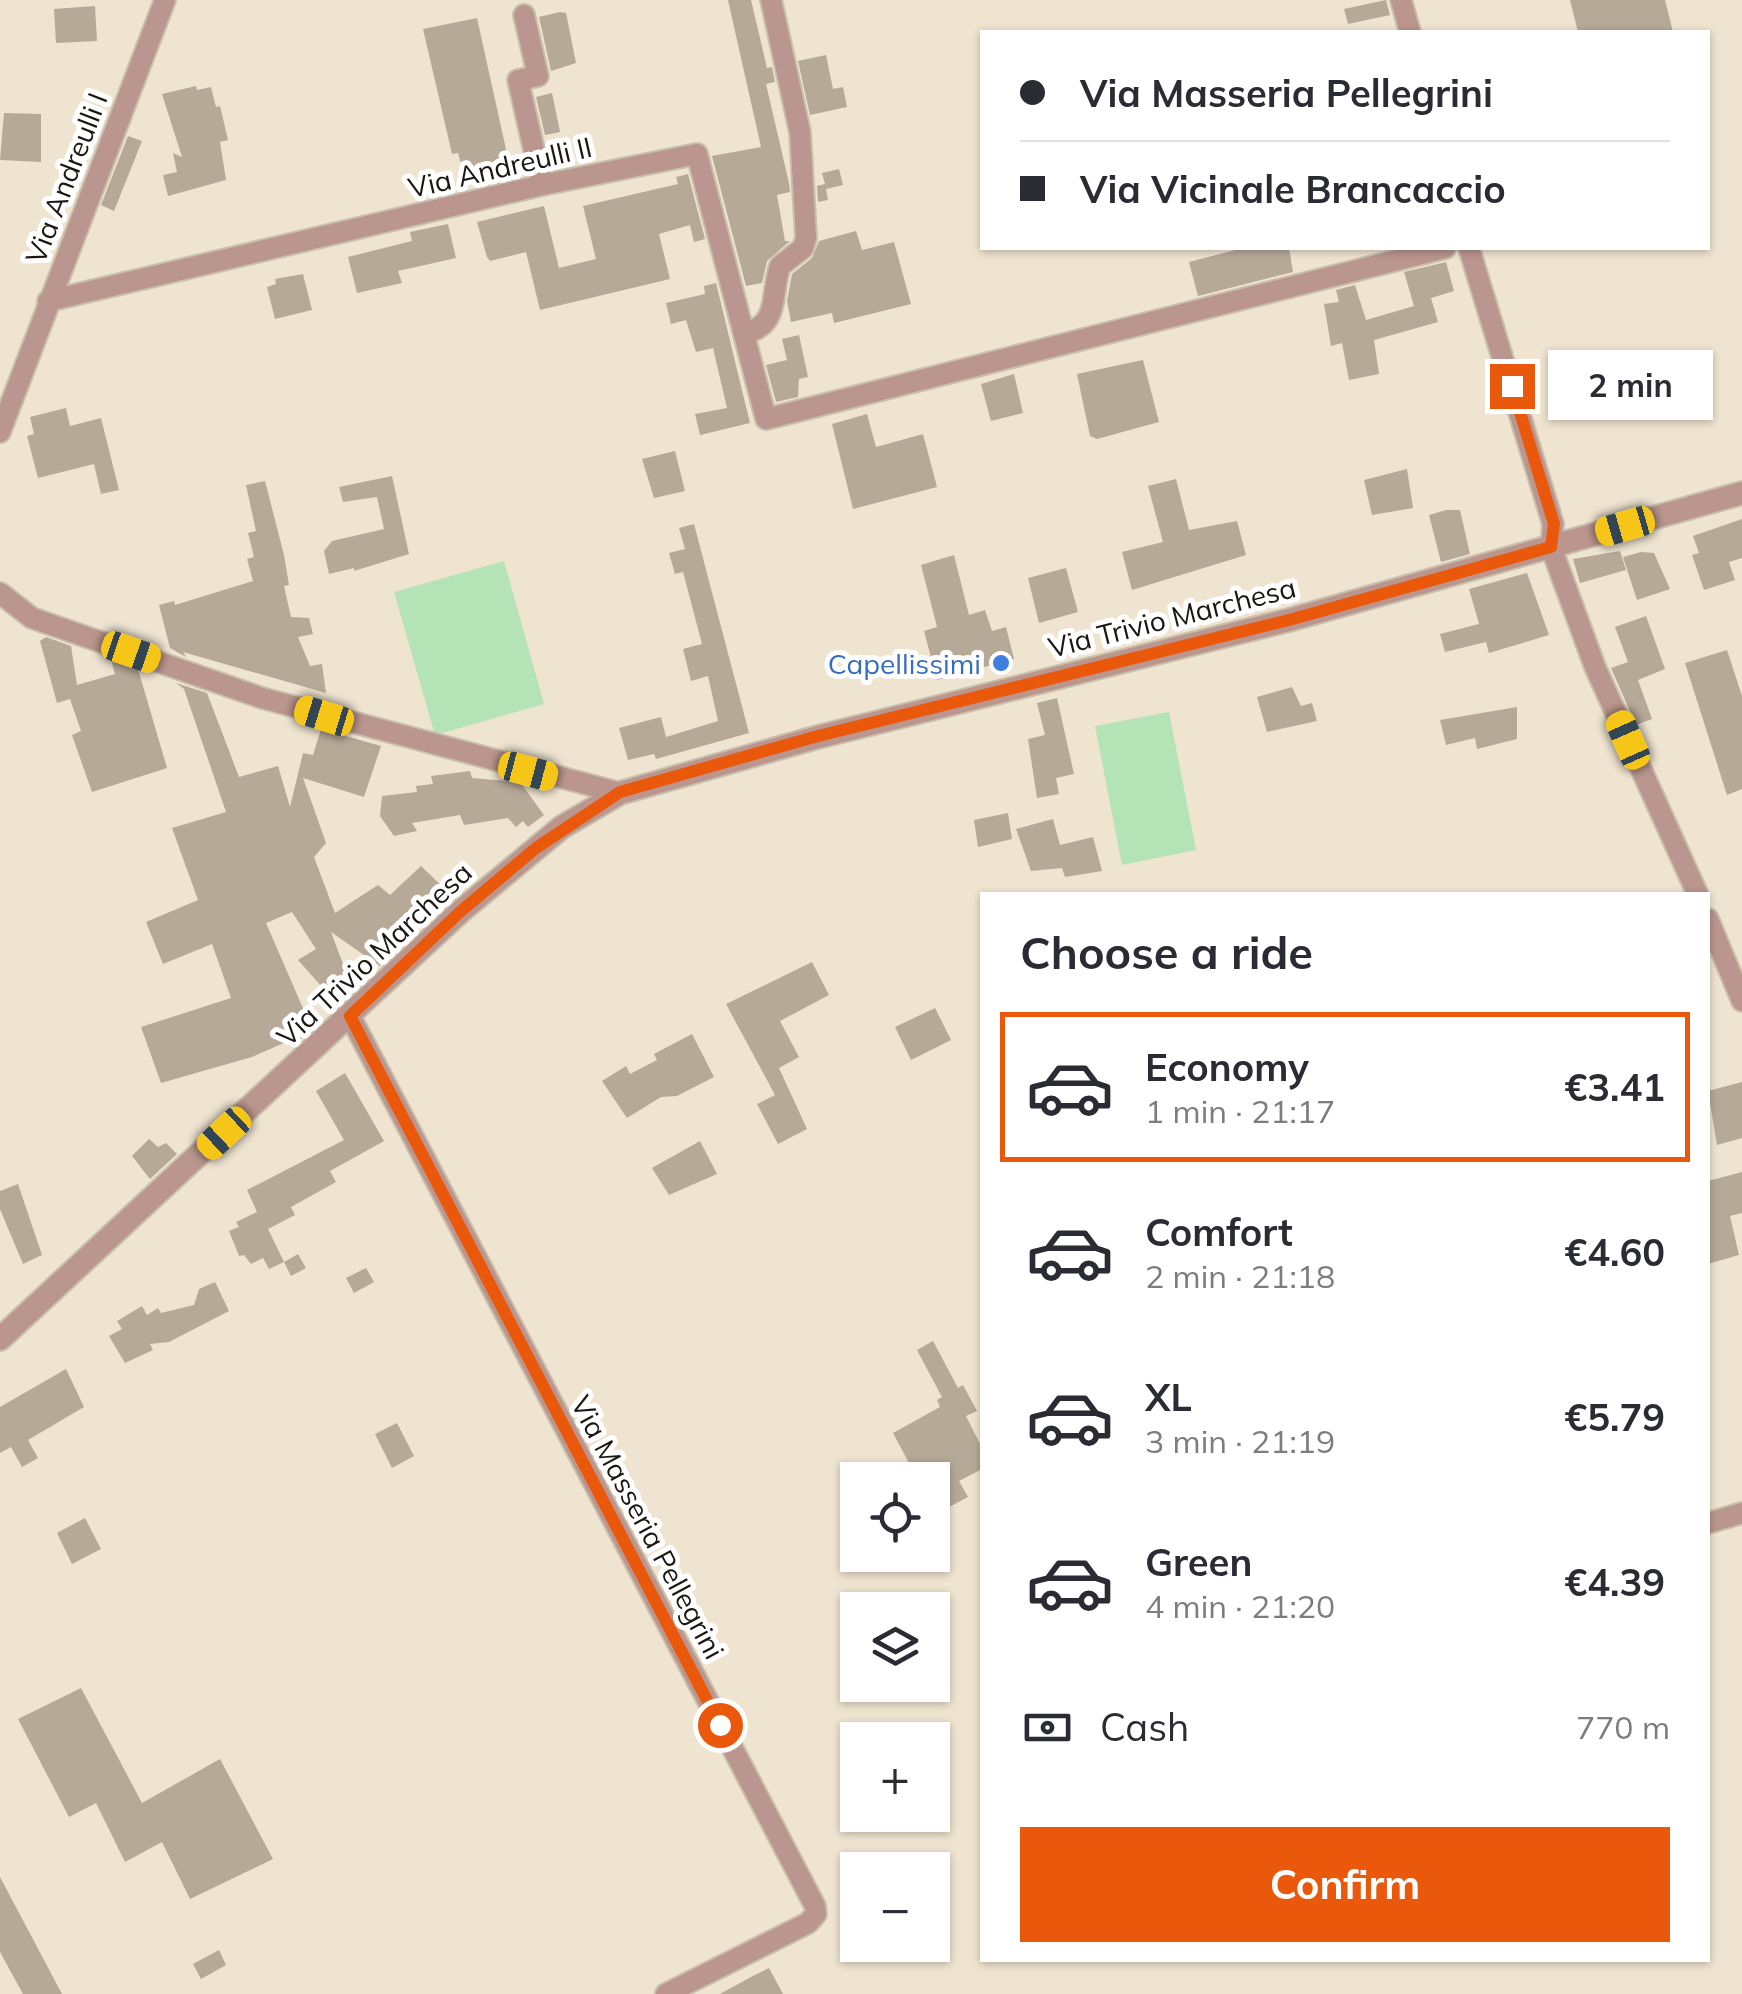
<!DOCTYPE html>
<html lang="en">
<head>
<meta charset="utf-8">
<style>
	body { margin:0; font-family:Mulish,sans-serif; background:#f7f7f7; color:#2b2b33; height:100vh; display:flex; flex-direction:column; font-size:38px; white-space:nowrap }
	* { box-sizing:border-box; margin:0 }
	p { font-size:32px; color:#7c7c81 }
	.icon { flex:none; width:55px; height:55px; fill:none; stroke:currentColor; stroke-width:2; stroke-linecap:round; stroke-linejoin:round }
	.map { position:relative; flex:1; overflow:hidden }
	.sheet { position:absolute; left:980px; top:892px; width:730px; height:1070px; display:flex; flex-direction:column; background:#fff; border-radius:0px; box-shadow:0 2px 8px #0004 }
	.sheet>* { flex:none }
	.banner { position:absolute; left:980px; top:30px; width:730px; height:220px; border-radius:0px; box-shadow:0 2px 8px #0004; display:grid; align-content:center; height:220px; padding:0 40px; background:#fff }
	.buttons { position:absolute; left:840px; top:1462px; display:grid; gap:20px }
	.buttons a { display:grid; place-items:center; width:110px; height:110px; border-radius:0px; background:#fff; box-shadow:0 2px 8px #0004; font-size:50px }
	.end { position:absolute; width:45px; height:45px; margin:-22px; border:12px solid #ea580c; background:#fff; box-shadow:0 0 0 5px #fff }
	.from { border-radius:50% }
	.bubble { position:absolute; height:70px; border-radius:0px; background:#fff; box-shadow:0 2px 8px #0004; font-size:32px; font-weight:700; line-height:70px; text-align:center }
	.car { position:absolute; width:30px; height:60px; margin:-30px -15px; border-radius:12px; box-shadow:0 0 8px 2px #0007; background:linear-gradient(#f5c518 24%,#345 0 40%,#f5c518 0 76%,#345 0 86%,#f5c518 0) }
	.banner b { display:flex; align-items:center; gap:35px; height:95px; font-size:38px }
	.banner b+b { border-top:2px solid #e1e1e2 }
	.banner i { width:25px; height:25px; background:#2b2b33 }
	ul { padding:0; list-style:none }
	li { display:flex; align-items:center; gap:30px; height:150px; margin:0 20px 15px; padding:0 20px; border:5px solid transparent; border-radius:0px }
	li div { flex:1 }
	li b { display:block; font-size:38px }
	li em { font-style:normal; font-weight:700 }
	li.on { border-color:#ea580c }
	li>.icon { width:90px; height:90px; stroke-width:1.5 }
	h2 { padding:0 40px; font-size:45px; line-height:120px }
	.pay { display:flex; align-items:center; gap:25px; height:110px; padding:0 40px; font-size:38px }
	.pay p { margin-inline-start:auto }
	.button { display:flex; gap:20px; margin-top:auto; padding:20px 40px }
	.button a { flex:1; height:115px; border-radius:0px; background:#ea580c; color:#fff; font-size:40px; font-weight:700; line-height:115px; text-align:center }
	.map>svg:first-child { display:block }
	.green { fill:#b4e3b6 }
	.building { fill:#b7a998 }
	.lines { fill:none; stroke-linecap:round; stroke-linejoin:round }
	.minor-casing { stroke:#c9bfad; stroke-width:24 }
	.tertiary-casing { stroke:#c9bfad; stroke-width:26 }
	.minor { stroke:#ba968e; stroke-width:20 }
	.tertiary { stroke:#ba968e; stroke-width:22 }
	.route { stroke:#ea580c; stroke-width:12 }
	.shop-dot { fill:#3f7fe0; stroke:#fff; stroke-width:4 }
	.labels { text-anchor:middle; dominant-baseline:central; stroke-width:10; stroke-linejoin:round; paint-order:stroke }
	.street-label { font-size:28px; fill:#1b1710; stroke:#fff }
	.shop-label { font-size:28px; fill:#366cbe; stroke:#fff; text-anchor:end }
</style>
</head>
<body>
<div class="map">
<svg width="1742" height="1994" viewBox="0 0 1742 1994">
	<rect width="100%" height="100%" fill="#efe4d0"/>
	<g class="green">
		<polygon points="504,561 544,704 435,735 394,592"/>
		<polygon points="1169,712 1196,850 1122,865 1095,726"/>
	</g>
	<g class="building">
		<polygon points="728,0 751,0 767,68 772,67 775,82 766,84 789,183 790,192 777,195 785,241 790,241 767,261 762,283 746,286 712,156 761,147"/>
		<polygon points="1386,0 1390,15 1348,24 1344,9"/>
		<polygon points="1570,0 1665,0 1673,32 1578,32"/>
		<polygon points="95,6 97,41 56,43 54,9"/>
		<polygon points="560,12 566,13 576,63 551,71 539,17"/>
		<polygon points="477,18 511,172 466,183 458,153 452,154 423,29"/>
		<polygon points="826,55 833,89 843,87 847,107 810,115 798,61"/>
		<polygon points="196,86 197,90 211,87 216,107 220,106 228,140 220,142 226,180 168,196 163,175 177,172 173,153 182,157 162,94"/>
		<polygon points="552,93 560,132 545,135 536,97"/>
		<polygon points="4,113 41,114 41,162 0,160"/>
		<polygon points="128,136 142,141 114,211 101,205"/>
		<polygon points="839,169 843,185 826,189 828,200 818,202 817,186 825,184 822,173"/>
		<polygon points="688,174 705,239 694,242 690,225 659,234 670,279 540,310 526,252 490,261 487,257 477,222 544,206 559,268 596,259 583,206 678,184 676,177"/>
		<polygon points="448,224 456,258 398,271 402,283 357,293 348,257 412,241 410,232"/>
		<polygon points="856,231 862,250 894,242 911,304 834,323 832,313 791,322 787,301 792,274 812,258 819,241"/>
		<polygon points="1243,248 1289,248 1293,272 1198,296 1189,262"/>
		<polygon points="1446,262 1454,291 1431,298 1438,322 1374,340 1379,374 1349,380 1342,343 1331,346 1324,304 1339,302 1336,290 1355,285 1366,320 1414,306 1404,272"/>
		<polygon points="303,274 312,310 275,319 267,287 276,284 275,279"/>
		<polygon points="716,283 750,423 700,435 695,414 727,408 713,348 696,352 686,320 671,324 666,303 705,294 704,286"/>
		<polygon points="799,335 808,377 799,379 798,397 776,402 766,365 787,360 782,339"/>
		<polygon points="1143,360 1159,422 1097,439 1090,436 1077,374"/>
		<polygon points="1014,374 1023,413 991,421 981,384"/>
		<polygon points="66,408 70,426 101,418 119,490 101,494 94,464 38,478 27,436 34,434 30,417"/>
		<polygon points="867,414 876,447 923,434 937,487 853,509 832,424"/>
		<polygon points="675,451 685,491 654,498 642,459"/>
		<polygon points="1407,469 1413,508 1372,515 1364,480"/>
		<polygon points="392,476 409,554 354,571 354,568 329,574 324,551 332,541 384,529 377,497 343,502 339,487"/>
		<polygon points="1176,479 1189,530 1237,521 1246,555 1132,590 1122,552 1163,542 1148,486"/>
		<polygon points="265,481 284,555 289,585 284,586 291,617 309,618 313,634 298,637 310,666 322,664 326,693 183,652 186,657 170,648 159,605 174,601 175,605 253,581 247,559 254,557 248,533 256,531 246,485"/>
		<polygon points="1446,510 1460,510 1470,554 1441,562 1429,515"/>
		<polygon points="1742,519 1742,558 1729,562 1735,580 1704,590 1692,555 1699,553 1693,536"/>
		<polygon points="694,524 749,733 656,759 654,754 628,760 619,728 661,717 666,737 718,721 708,676 691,681 683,649 702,644 683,572 675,574 669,553 685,549 679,528"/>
		<polygon points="1620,551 1626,570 1580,583 1573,559"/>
		<polygon points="1641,552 1654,553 1670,589 1637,600 1623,557"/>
		<polygon points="954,555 969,615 985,610 992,631 1006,627 1014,659 937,680 924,631 937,627 921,565"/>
		<polygon points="1066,568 1078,612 1039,623 1028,578"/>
		<polygon points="1527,573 1549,635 1489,653 1486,642 1445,652 1440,634 1479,624 1469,589"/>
		<polygon points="1646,616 1665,669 1638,680 1652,719 1636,725 1611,668 1628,662 1615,627"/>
		<polygon points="46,637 71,646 77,685 115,674 111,660 138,669 167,768 92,792 72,735 81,731 70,699 57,703 40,641"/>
		<polygon points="1727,650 1742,696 1742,789 1727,795 1685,663"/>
		<polygon points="176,683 207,693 239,777 278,766 290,807 303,753 313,755 321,729 381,746 364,797 303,778 326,843 314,857 335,913 378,885 390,895 421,866 445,889 436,900 443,906 380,966 331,932 353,991 338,1005 298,960 316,949 292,912 266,923 312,1029 295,1045 293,1039 252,1057 161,1083 141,1027 231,998 212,944 163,964 146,922 198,900 172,828 226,812 184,689"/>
		<polygon points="1292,687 1301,706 1312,703 1317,721 1267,732 1257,697"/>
		<polygon points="1057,698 1074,774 1056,778 1059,794 1037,798 1028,739 1045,735 1037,703"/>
		<polygon points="1517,707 1517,739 1477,749 1475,738 1446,745 1440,720"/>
		<polygon points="470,771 472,778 520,782 544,815 528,827 523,821 516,827 508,818 464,825 460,815 412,823 417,831 394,836 380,816 382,796 417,792 416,786 433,784 431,776"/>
		<polygon points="1008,813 1012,839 978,847 974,820"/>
		<polygon points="1053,819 1060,845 1093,837 1102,871 1065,877 1062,868 1031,871 1016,829"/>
		<polygon points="812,962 829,995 780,1021 799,1057 779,1068 807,1129 778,1144 757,1104 775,1095 726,1004"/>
		<polygon points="935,1008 951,1040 911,1060 895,1027"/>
		<polygon points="692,1034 714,1077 677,1096 661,1097 627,1118 602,1081 626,1066 630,1074 657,1060 654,1054"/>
		<polygon points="345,1073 384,1141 330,1171 336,1182 291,1207 295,1215 268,1229 284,1262 269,1269 263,1258 251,1264 244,1255 239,1256 229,1231 239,1227 236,1222 257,1212 247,1190 344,1140 316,1091"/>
		<polygon points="1742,1082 1742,1138 1717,1145 1708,1091"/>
		<polygon points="149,1139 158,1147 166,1143 177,1154 150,1179 132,1156"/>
		<polygon points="700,1141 717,1174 669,1195 652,1168"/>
		<polygon points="1742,1172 1742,1213 1730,1216 1739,1255 1708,1264 1708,1181"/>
		<polygon points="18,1184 42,1255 23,1264 0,1209 0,1191"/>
		<polygon points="298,1254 306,1268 291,1276 284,1262"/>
		<polygon points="366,1268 374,1282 354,1293 346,1278"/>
		<polygon points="215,1282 229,1311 169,1342 150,1344 153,1350 125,1363 109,1336 122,1329 117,1321 142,1306 147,1315 158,1308 161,1313 194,1305 199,1289"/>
		<polygon points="933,1341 958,1388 963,1385 977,1411 966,1416 982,1448 982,1469 959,1481 968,1497 932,1516 932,1480 918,1480 893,1433 940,1407 937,1400 942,1397 917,1350"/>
		<polygon points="66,1369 84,1407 28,1440 38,1458 22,1467 11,1447 0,1453 0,1407"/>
		<polygon points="397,1423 414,1456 392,1468 375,1434"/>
		<polygon points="85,1518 101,1549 72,1564 57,1533"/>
		<polygon points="81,1688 142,1803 220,1759 273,1859 190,1899 162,1842 125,1862 96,1803 69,1817 18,1719"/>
		<polygon points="0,1877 62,1994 23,1994 0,1952"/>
		<polygon points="219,1950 226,1965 201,1979 193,1964"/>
		<polygon points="769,1968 783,1994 720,1994 751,1977"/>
	</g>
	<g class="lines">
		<defs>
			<g id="minor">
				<polyline points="1401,0 1410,32"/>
				<polyline points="524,15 538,76 518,80 542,185"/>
				<polyline points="1469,248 1553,524 1551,547 1595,667 1698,895"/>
				<polyline points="48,301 542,185 697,154 766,419 1445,248"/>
				<path d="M 744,334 C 781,324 770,295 780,266 L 803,248 L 806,238 L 800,132 L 771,0"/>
				<polyline points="0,432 165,0"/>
				<polyline points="0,593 32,618 262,698 620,793"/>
				<polyline points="1708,919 1742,1001"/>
				<polyline points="350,1016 815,1906 816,1914 808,1923 666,1994"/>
				<polyline points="1708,1523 1742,1513"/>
			</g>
			<polyline id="tertiary" points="0,1339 461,911 562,827 620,793 818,737 1289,620 1742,493"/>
		</defs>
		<use href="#minor" class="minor-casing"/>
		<use href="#tertiary" class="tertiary-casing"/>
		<use href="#minor" class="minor"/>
		<use href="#tertiary" class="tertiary"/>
	</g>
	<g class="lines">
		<polyline class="route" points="720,1725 350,1016 461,911 536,848 620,792 818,736 1289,620 1551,547 1554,524 1512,386"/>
	</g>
	<circle class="shop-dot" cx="1001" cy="663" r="10"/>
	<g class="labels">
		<g class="street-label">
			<text transform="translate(500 167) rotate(-13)">Via Andreulli II</text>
			<text transform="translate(66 178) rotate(-69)">Via Andreulli I</text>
			<text transform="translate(1172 617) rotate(-14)">Via Trivio Marchesa</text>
			<text transform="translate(374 954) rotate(-43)">Via Trivio Marchesa</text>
			<text transform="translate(648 1527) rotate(62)">Via Masseria Pellegrini</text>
		</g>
		<g class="shop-label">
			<text x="981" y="663">Capellissimi</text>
		</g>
	</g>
</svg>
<div class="buttons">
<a><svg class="icon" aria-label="locate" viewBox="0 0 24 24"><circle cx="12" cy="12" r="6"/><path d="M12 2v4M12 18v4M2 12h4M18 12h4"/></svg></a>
<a><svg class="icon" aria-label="layers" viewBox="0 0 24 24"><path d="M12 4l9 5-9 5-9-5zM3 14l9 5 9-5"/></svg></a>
<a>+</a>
<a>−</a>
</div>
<i class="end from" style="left:720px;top:1725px"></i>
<i class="end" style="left:1512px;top:386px"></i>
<div class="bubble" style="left:1548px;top:350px;width:165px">2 min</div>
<i class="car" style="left:1625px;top:526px;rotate:254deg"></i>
<i class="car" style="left:131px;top:652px;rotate:109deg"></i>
<i class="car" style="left:324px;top:716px;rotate:287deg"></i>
<i class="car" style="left:1628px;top:740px;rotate:336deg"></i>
<i class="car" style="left:528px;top:771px;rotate:105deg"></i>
<i class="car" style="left:224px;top:1133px;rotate:227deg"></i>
<div class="banner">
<b><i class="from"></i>Via Masseria Pellegrini</b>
<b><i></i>Via Vicinale Brancaccio</b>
</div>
<section class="sheet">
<h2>Choose a ride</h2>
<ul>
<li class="on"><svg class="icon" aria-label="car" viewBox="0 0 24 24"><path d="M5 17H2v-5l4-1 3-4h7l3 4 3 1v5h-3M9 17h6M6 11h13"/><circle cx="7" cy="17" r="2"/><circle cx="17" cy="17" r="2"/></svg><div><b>Economy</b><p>1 min · 21:17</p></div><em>€3.41</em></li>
<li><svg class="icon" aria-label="car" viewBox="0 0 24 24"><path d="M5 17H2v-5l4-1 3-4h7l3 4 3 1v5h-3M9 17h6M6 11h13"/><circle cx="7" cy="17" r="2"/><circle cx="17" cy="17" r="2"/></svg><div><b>Comfort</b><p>2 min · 21:18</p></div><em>€4.60</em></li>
<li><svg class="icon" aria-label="car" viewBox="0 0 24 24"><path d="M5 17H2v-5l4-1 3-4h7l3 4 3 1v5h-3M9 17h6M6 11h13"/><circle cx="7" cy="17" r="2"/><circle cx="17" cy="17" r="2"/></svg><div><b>XL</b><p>3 min · 21:19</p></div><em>€5.79</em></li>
<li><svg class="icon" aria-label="car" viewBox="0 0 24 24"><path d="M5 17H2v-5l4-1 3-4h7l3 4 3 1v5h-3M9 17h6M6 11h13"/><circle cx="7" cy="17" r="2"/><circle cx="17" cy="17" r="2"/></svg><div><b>Green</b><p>4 min · 21:20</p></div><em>€4.39</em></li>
</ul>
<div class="pay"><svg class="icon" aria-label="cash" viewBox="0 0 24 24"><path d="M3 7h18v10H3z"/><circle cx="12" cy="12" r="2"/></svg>Cash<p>770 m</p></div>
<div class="button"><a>Confirm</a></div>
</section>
</div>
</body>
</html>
